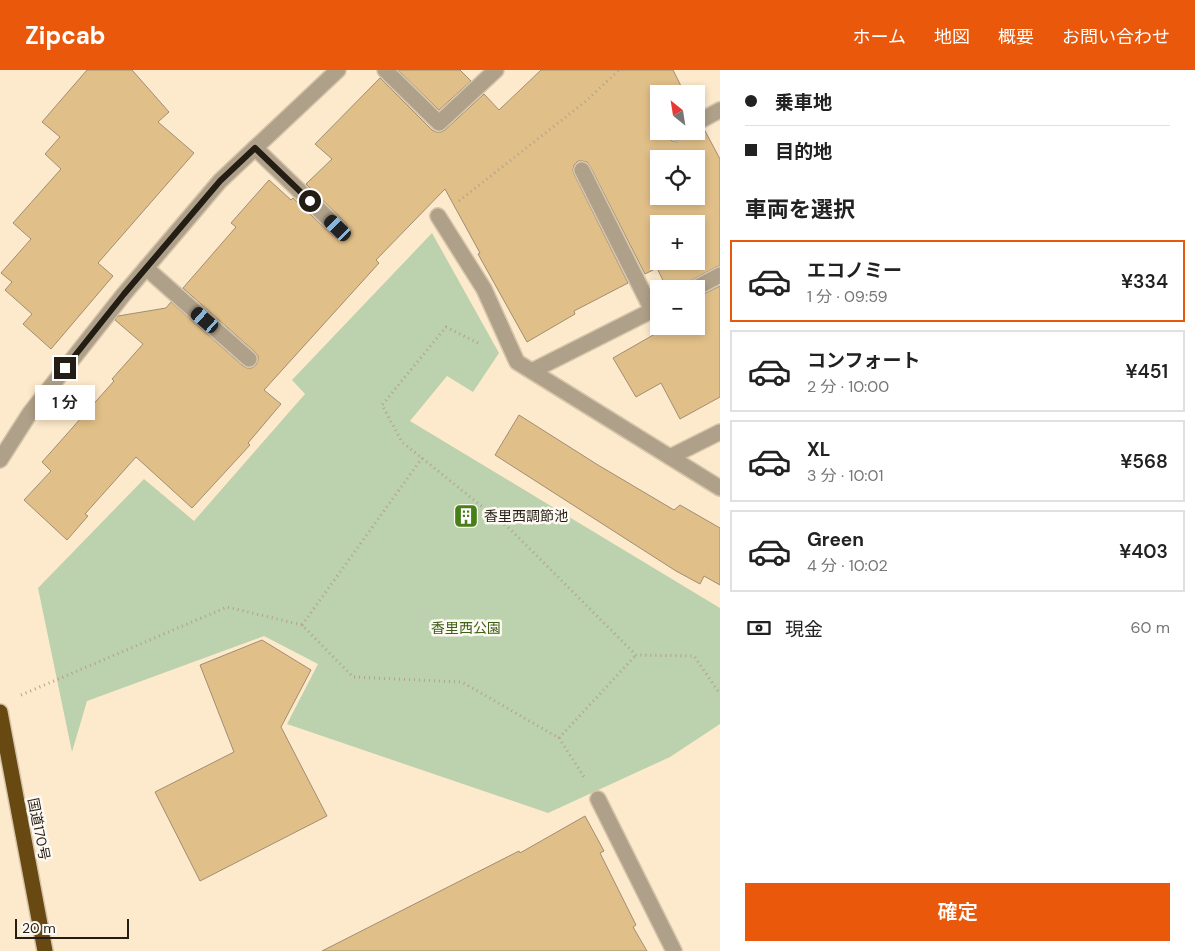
<!DOCTYPE html>
<html lang="ja">
<head>
<meta charset="utf-8">
<style>
	body { margin:0; font-family:"DM Sans","Noto Sans JP",sans-serif; background:#f2f2f2; color:#222; height:100vh; display:flex; flex-direction:column; font-size:19px; white-space:nowrap }
	* { box-sizing:border-box; margin:0 }
	p { font-size:16px; color:#767676 }
	.icon { flex:none; width:28px; height:28px; fill:none; stroke:currentColor; stroke-width:2; stroke-linecap:round; stroke-linejoin:round }
	.map { position:relative; flex:1; overflow:hidden }
	.panel { display:flex; flex-direction:column; background:#fff; width:475px }
	.panel>* { flex:none }
	.banner { display:grid; align-content:center; height:110px; padding:0 25px; background:#fff }
	.needle { width:32px; rotate:330deg }
	.tools { position:absolute; left:650px; top:15px; display:grid; gap:10px }
	.tools a { display:grid; place-items:center; width:55px; height:55px; border-radius:0px; background:#fff; box-shadow:0 2px 8px #0003; font-size:25px }
	.scale { position:absolute; left:15px; bottom:12px; width:114px; box-sizing:border-box; padding-left:5px; border:2px solid #241d13; border-top:0; font-size:14px; line-height:18px; white-space:nowrap; color:#241d13; -webkit-text-stroke:4px #fdf9f3; paint-order:stroke }
	.end { position:absolute; width:22px; height:22px; margin:-11px; border:6px solid #241d13; background:#fff; box-shadow:0 0 0 2px #fff }
	.from { border-radius:50% }
	.bubble { position:absolute; height:35px; border-radius:0px; background:#fff; box-shadow:0 2px 8px #0003; font-size:16px; font-weight:600; line-height:35px; text-align:center }
	.car { position:absolute; width:15px; height:30px; margin:-15px -8px; border-radius:6px; box-shadow:0 0 4px 1px #0007; background:linear-gradient(#222 24%,#8ab4d8 0 40%,#222 0 76%,#8ab4d8 0 86%,#222 0) }
	.banner b { display:flex; align-items:center; gap:18px; height:48px; font-size:19px }
	.banner b+b { border-top:1px solid #e0e0e0 }
	.banner i { width:12px; height:12px; background:#222 }
	ul { padding:0; list-style:none }
	li { display:flex; align-items:center; gap:15px; height:82px; margin:0 10px 8px; padding:0 15px; border:2px solid #e0e0e0; border-radius:0px }
	li div { flex:1 }
	li b { display:block; font-size:19px }
	li em { font-style:normal; font-weight:600 }
	li.selected { border-color:#ea580c }
	li>.icon { width:45px; height:45px; stroke-width:1.5 }
	h2 { padding:0 25px; font-size:22px; line-height:60px }
	.pay { display:flex; align-items:center; gap:12px; height:55px; padding:0 25px; font-size:19px }
	.pay p { margin-inline-start:auto }
	.action { display:flex; gap:10px; margin-top:auto; padding:10px 25px }
	.action a { flex:1; height:58px; border-radius:0px; background:#ea580c; color:#fff; font-size:20px; font-weight:600; line-height:58px; text-align:center }
	header { display:flex; align-items:center; gap:30px; box-sizing:border-box; height:70px; padding:0 25px; background:#ea580c; color:#fff }
	header strong { font-size:24px }
	nav { display:flex; gap:28px; margin-inline-start:auto; font-size:18px }
	main { display:flex; flex:1; min-height:0 }
	.map>svg:first-child { display:block }
	.green { fill:#bcd1ad }
	.building { fill:#e1bf89; stroke:#a08e73; fill-rule:evenodd }
	.lines { fill:none; stroke-linecap:round; stroke-linejoin:round }
	.lane-casing { stroke:#d6c5ab; stroke-width:18 }
	.street-casing { stroke:#d6c5ab; stroke-width:18 }
	.highway-casing { stroke:#d6c5ab; stroke-width:18 }
	.path { stroke:#b0a28b; stroke-width:3; stroke-dasharray:1 4; stroke-linecap:butt }
	.lane { stroke:#afa089; stroke-width:15 }
	.street { stroke:#afa089; stroke-width:15 }
	.highway { stroke:#674911; stroke-width:15 }
	.route { stroke:#241d13; stroke-width:6 }
	.labels { text-anchor:middle; dominant-baseline:central; stroke-width:5; stroke-linejoin:round; paint-order:stroke }
	.poi-label { font-size:14px; fill:#241d13; stroke:#fdf9f3; text-anchor:start }
	.park-label { font-size:14px; fill:#3c6016; stroke:#fdf9f3 }
	.street-label { font-size:14px; fill:#241d13; stroke:#fdf9f3 }
</style>
</head>
<body>
<header>
<strong>Zipcab</strong>
<nav><a>ホーム</a><a>地図</a><a>概要</a><a>お問い合わせ</a></nav>
</header>
<main>
<div class="map">
<svg width="720" height="881" viewBox="0 0 720 881">
	<rect width="100%" height="100%" fill="#fdeacc"/>
	<polygon class="green" points="432,163 499,283 473,322 447,306 410,351 720,538 720,654 670,687 548,743 287,654 318,594 264,566 87,631 72,682 38,518 144,409 194,451 305,324 292,310"/>
	<g class="building">
		<polygon points="87,0 132,0 169,42 158,52 194,83 98,193 113,206 51,279 23,254 32,244 5,220 12,212 1,203 31,169 13,153 61,99 45,84 60,67 42,52"/>
		<polygon points="398,0 460,0 471,11 439,40"/>
		<path d="M 541,0 L 673,0 L 685,24 L 659,24 L 659,61 L 668,61 L 670,69 L 672,71 L 677,72 L 686,68 L 688,66 L 689,61 L 696,62 L 704,59 L 720,89 L 720,196 L 716,197 L 690,211 L 686,215 L 685,219 L 667,219 L 657,198 L 645,204 L 590,96 L 587,92 L 582,91 L 578,91 L 574,95 L 573,100 L 574,104 L 628,213 L 574,241 L 575,244 L 527,272 L 478,184 L 480,183 L 445,119 L 376,190 L 379,193 L 264,320 L 281,334 L 248,373 L 250,375 L 192,438 L 136,387 L 85,444 L 88,446 L 67,470 L 24,430 L 51,401 L 42,392 L 114,311 L 112,309 L 143,274 L 115,250 L 118,246 L 166,238 L 171,232 L 243,296 L 247,298 L 252,298 L 256,295 L 258,290 L 258,286 L 255,282 L 183,218 L 236,157 L 231,153 L 269,110 L 291,130 L 293,128 L 332,165 L 335,167 L 340,167 L 345,164 L 347,161 L 347,156 L 345,152 L 306,114 L 332,89 L 315,74 L 380,8 L 432,60 L 436,62 L 441,62 L 445,60 L 484,24 L 499,40 ZM 659,89 L 696,89 L 696,126 L 659,126 ZM 659,154 L 696,154 L 696,191 L 659,191 Z"/>
		<polygon points="720,216 720,327 680,349 661,313 636,327 613,288 669,256 696,256 696,228"/>
		<polygon points="519,345 598,395 674,440 680,435 720,458 720,515 704,506 700,514 676,501 495,385"/>
		<polygon points="262,570 311,600 281,657 327,746 200,811 155,722 234,682 200,595"/>
		<polygon points="585,746 604,781 600,783 636,855 633,857 647,881 322,881 519,781 520,783"/>
	</g>
	<g class="lines">
		<defs>
			<g id="lane">
				<polyline points="255,78 338,158"/>
				<polyline points="582,100 652,240"/>
				<polyline points="146,198 249,289"/>
			</g>
			<g id="street">
				<polyline points="385,0 439,53 496,0"/>
				<polyline points="696,53 720,40"/>
				<polyline points="677,63 680,61"/>
				<polyline points="438,146 484,219 517,292 720,418"/>
				<polyline points="694,219 720,205"/>
				<polyline points="532,301 659,237"/>
				<polyline points="670,387 720,362"/>
				<polyline points="0,390 30,343 124,224 220,111 338,0"/>
				<polyline points="598,729 674,881"/>
			</g>
			<polyline id="highway" points="0,642 45,881"/>
		</defs>
		<use href="#lane" class="lane-casing"/>
		<use href="#street" class="street-casing"/>
		<use href="#highway" class="highway-casing"/>
		<g class="path">
			<polyline points="459,131 586,31 619,0"/>
			<polyline points="478,273 446,257 382,335 402,372 510,459 636,585 694,586 720,624"/>
			<polyline points="302,555 422,388"/>
			<polyline points="21,625 227,537 302,555 353,607 462,612 559,668 584,707"/>
			<polyline points="559,668 636,585"/>
		</g>
		<use href="#lane" class="lane"/>
		<use href="#street" class="street"/>
		<use href="#highway" class="highway"/>
	</g>
	<g class="lines">
		<polyline class="route" points="65,298 124,224 220,111 255,78 310,131"/>
	</g>
	<defs>
		<symbol id="building-square" viewBox="-11 -11 22 22"><rect x="-9" y="-9" width="18" height="18" rx="4" fill="#478019" stroke="#fdf9f3"/><path d="M-4-6H4V6H1V3H-1V6H-4ZM-2.5-4.3h1.7v1.8h-1.7ZM.8-4.3h1.7v1.8H.8ZM-2.5-1h1.7V.8h-1.7ZM.8-1h1.7V.8H.8Z" fill="#fff"/></symbol>
	</defs>
	<g fill-rule="evenodd">
		<use href="#building-square" x="452" y="432" width="28" height="28"/>
	</g>
	<g class="labels">
		<g class="poi-label">
			<text x="484" y="446">香里西調節池</text>
		</g>
		<g class="park-label">
			<text x="466" y="558">香里西公園</text>
		</g>
		<g class="street-label">
			<text transform="translate(39 759) rotate(79)">国道170号</text>
		</g>
	</g>
</svg>
<div class="tools">
<a><svg class="needle" viewBox="-14 -14 28 28"><path d="M0-13l5 13h-10z" fill="#e53935"/><path d="M0 13l5-13h-10z" fill="#767676"/></svg></a>
<a><svg class="icon" aria-label="locate" viewBox="0 0 24 24"><circle cx="12" cy="12" r="6"/><path d="M12 2v4M12 18v4M2 12h4M18 12h4"/></svg></a>
<a>+</a>
<a>−</a>
</div>
<div class="scale">20 m</div>
<i class="end from" style="left:310px;top:131px"></i>
<i class="end" style="left:65px;top:298px"></i>
<div class="bubble" style="left:35px;top:315px;width:60px">1 分</div>
<i class="car" style="left:338px;top:158px;rotate:314deg"></i>
<i class="car" style="left:205px;top:250px;rotate:311deg"></i>
</div>
<section class="panel">
<div class="banner">
<b><i class="from"></i>乗車地</b>
<b><i></i>目的地</b>
</div>
<h2>車両を選択</h2>
<ul>
<li class="selected"><svg class="icon" aria-label="car" viewBox="0 0 24 24"><path d="M5 17H2v-5l4-1 3-4h7l3 4 3 1v5h-3M9 17h6M6 11h13"/><circle cx="7" cy="17" r="2"/><circle cx="17" cy="17" r="2"/></svg><div><b>エコノミー</b><p>1 分 · 09:59</p></div><em>¥334</em></li>
<li><svg class="icon" aria-label="car" viewBox="0 0 24 24"><path d="M5 17H2v-5l4-1 3-4h7l3 4 3 1v5h-3M9 17h6M6 11h13"/><circle cx="7" cy="17" r="2"/><circle cx="17" cy="17" r="2"/></svg><div><b>コンフォート</b><p>2 分 · 10:00</p></div><em>¥451</em></li>
<li><svg class="icon" aria-label="car" viewBox="0 0 24 24"><path d="M5 17H2v-5l4-1 3-4h7l3 4 3 1v5h-3M9 17h6M6 11h13"/><circle cx="7" cy="17" r="2"/><circle cx="17" cy="17" r="2"/></svg><div><b>XL</b><p>3 分 · 10:01</p></div><em>¥568</em></li>
<li><svg class="icon" aria-label="car" viewBox="0 0 24 24"><path d="M5 17H2v-5l4-1 3-4h7l3 4 3 1v5h-3M9 17h6M6 11h13"/><circle cx="7" cy="17" r="2"/><circle cx="17" cy="17" r="2"/></svg><div><b>Green</b><p>4 分 · 10:02</p></div><em>¥403</em></li>
</ul>
<div class="pay"><svg class="icon" aria-label="cash" viewBox="0 0 24 24"><path d="M3 7h18v10H3z"/><circle cx="12" cy="12" r="2"/></svg>現金<p>60 m</p></div>
<div class="action"><a>確定</a></div>
</section>
</main>
</body>
</html>
